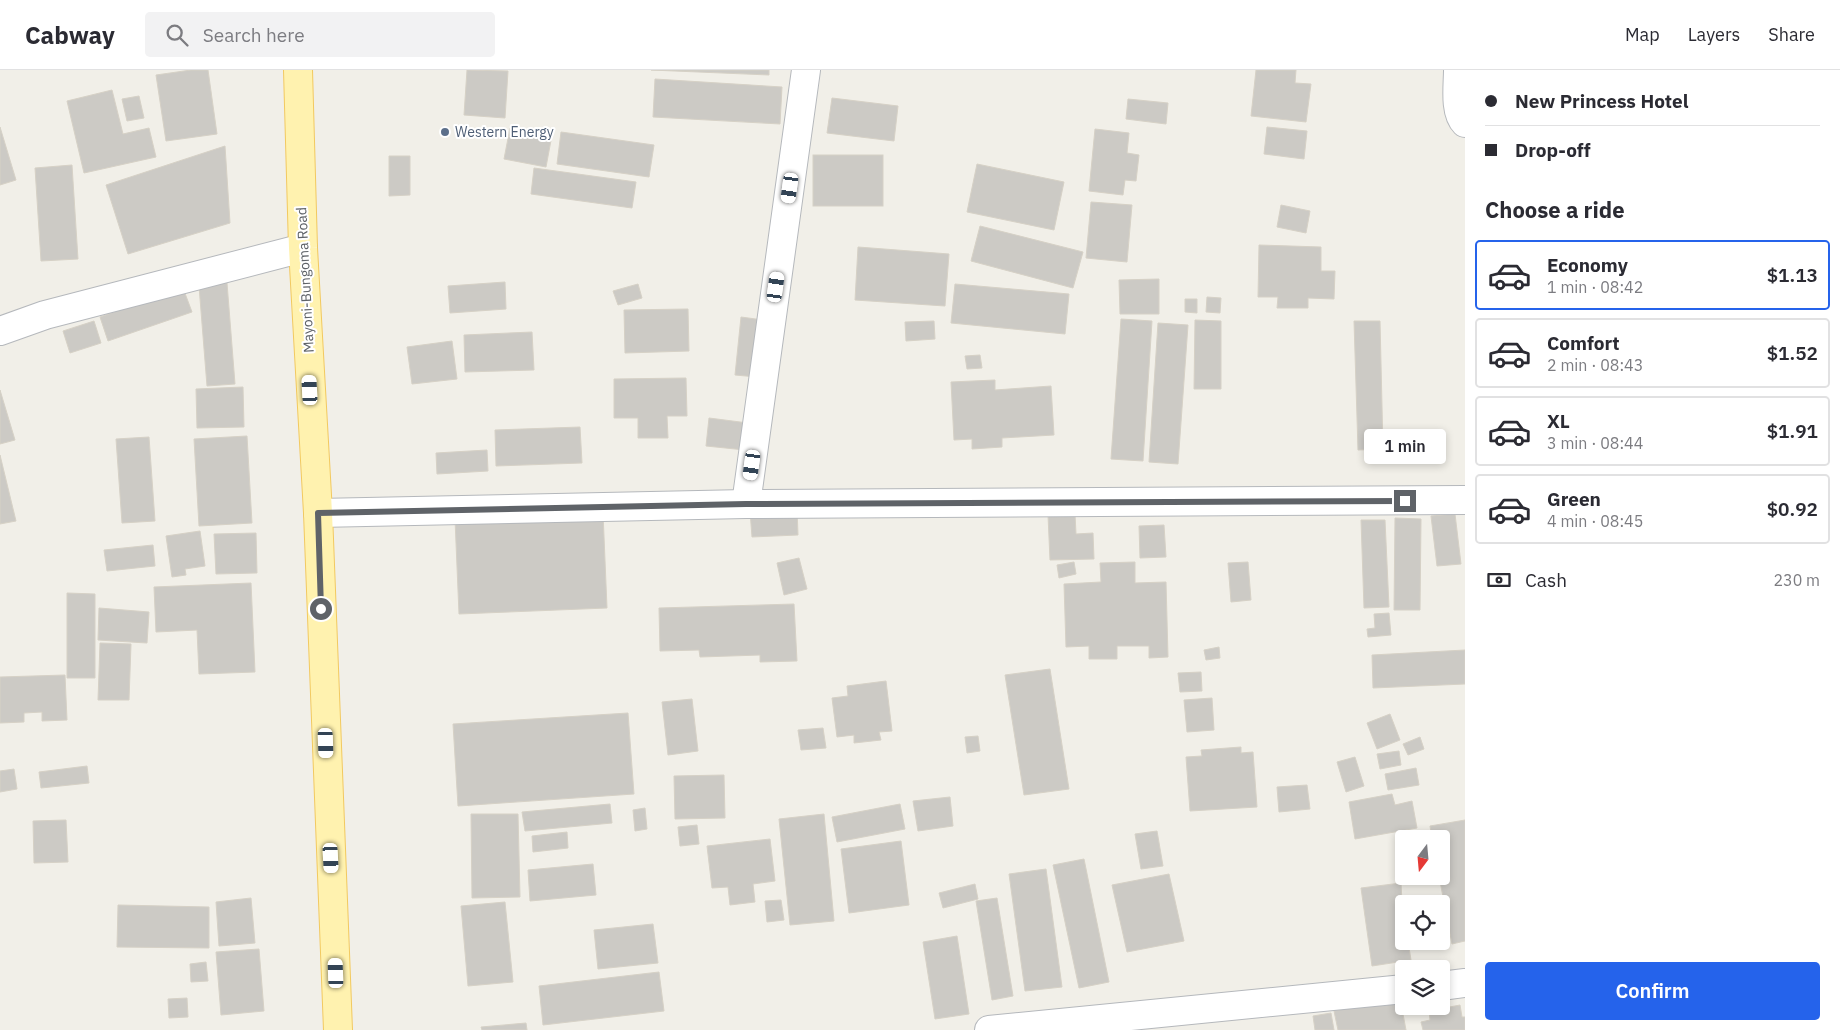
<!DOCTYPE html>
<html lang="en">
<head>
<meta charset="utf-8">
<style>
	body { margin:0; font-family:"IBM Plex Sans",sans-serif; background:#f2f2f3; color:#2b2b33; height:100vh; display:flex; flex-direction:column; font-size:19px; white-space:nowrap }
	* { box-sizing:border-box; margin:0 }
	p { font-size:16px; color:#7c7c81 }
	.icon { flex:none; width:28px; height:28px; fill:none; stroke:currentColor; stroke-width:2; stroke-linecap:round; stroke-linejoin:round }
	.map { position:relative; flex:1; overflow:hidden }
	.drawer { display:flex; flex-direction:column; background:#fff; width:375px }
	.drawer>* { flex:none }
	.guide { display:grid; align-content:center; height:110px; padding:0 20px; background:#fff }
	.needle { width:32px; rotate:196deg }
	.fabs { position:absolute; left:1395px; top:760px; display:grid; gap:10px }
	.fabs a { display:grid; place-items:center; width:55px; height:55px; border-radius:5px; background:#fff; box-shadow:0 2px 8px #0003; font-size:25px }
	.end { position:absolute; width:22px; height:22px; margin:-11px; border:6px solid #5f6368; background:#fff; box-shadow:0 0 0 2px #fff }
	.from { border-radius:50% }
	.bubble { position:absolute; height:35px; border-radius:5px; background:#fff; box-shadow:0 2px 8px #0003; font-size:16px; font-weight:600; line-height:35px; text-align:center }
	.car { position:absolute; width:15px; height:30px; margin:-15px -8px; border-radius:6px; box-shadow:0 0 4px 1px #0007; background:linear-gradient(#fff 24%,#345 0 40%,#fff 0 76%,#345 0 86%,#fff 0) }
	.guide b { display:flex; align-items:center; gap:18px; height:48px; font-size:19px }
	.guide b+b { border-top:1px solid #e1e1e2 }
	.guide i { width:12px; height:12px; background:#2b2b33 }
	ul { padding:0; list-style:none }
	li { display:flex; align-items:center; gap:15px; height:70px; margin:0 10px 8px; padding:0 10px; border:2px solid #e1e1e2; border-radius:5px }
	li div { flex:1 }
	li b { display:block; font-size:19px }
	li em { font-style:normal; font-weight:600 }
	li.selected { border-color:#2563eb }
	li>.icon { width:45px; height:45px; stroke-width:1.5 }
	h2 { padding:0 20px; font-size:22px; line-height:60px }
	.pay { display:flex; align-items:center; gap:12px; height:55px; padding:0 20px; font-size:19px }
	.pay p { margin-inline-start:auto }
	.action { display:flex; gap:10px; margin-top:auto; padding:10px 20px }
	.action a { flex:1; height:58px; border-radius:5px; background:#2563eb; color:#fff; font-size:20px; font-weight:600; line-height:58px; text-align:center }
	header { display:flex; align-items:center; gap:30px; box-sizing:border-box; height:70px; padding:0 25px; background:#fff; border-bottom:1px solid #e1e1e2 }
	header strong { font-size:24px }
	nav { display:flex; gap:28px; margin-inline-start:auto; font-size:18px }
	.search { width:350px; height:45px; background:#f2f2f3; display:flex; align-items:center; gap:12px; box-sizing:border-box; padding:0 18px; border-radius:5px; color:#7c7c81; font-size:19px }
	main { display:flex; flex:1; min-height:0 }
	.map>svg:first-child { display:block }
	.building { fill:#cccac5; stroke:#d6d1c6 }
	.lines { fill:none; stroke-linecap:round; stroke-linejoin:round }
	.street-casing { stroke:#b5b8bc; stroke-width:30 }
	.primary-casing { stroke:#f2c960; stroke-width:30 }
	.street { stroke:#fff; stroke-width:28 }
	.primary { stroke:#fff2af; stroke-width:28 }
	.route { stroke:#5f6368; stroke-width:6 }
	.service-dot { fill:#5c6f8a; stroke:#fff; stroke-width:2 }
	.labels { text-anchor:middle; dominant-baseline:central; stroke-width:4; stroke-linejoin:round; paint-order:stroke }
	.service-label { font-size:14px; fill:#4e5e75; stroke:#fff; text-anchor:start }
	.street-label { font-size:14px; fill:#5f6368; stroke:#fff }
</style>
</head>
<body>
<header>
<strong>Cabway</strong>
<div class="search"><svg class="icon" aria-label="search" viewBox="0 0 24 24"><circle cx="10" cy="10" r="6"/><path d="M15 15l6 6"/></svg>Search here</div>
<nav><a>Map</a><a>Layers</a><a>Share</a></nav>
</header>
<main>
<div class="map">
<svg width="1465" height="960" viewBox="0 0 1465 960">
	<rect width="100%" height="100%" fill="#f1efe8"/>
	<g class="building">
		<polygon points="191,0 208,0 217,64 166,71 156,5"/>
		<polygon points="467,0 508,1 505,48 464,45"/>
		<polygon points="651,0 769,0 769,5"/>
		<polygon points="1256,0 1296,0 1295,13 1311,14 1306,52 1251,46"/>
		<polygon points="655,9 782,17 780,54 653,47"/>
		<polygon points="112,20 123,64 149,58 156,87 84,103 67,31"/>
		<polygon points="139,26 144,48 127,51 122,29"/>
		<polygon points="832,28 898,36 894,71 827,63"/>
		<polygon points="1128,29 1168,33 1166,54 1126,49"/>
		<polygon points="0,57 16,110 0,115"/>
		<polygon points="1267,57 1307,61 1304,89 1264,84"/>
		<polygon points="510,58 552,65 546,97 504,89"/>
		<polygon points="1095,59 1129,63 1127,83 1139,85 1136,111 1125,110 1123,125 1089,121"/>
		<polygon points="561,62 654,75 649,107 557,94"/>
		<polygon points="225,76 230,153 128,184 106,115"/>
		<rect x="813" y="85" width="70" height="51"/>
		<polygon points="389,86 410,86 410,125 389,126"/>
		<polygon points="977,94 1064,112 1054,160 967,142"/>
		<polygon points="72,95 78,189 41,191 35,98"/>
		<polygon points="534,98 636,112 632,138 531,124"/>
		<polygon points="1091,132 1132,135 1127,192 1086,188"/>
		<polygon points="1281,135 1310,141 1306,163 1277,157"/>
		<polygon points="980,156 1083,182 1073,218 971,191"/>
		<polygon points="1259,175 1321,177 1321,201 1335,201 1334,229 1308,228 1308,238 1277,238 1278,227 1258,227"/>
		<polygon points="858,177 949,184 945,236 855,230"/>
		<polygon points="1159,209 1159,244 1120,244 1119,210"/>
		<polygon points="505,212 506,239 450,243 448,216"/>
		<polygon points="227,213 235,314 207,316 199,216"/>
		<polygon points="638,214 642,228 618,235 613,221"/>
		<polygon points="955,214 1069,224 1065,264 951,253"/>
		<polygon points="183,218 192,242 108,271 100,247"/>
		<polygon points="1207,227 1221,228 1220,243 1206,242"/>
		<polygon points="1185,229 1197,229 1197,243 1185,242"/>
		<polygon points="688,239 689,281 625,283 624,240"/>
		<polygon points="741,247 763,250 757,307 735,305"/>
		<polygon points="1121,249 1152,251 1143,391 1111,389"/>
		<polygon points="1195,250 1221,251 1221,319 1194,319"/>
		<polygon points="94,251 101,273 70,283 63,261"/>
		<polygon points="934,251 935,269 906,271 905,252"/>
		<polygon points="1354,251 1380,251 1383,379 1358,380"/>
		<polygon points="1158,253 1188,255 1178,394 1149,392"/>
		<polygon points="532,262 534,300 465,302 464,265"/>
		<polygon points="452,271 457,309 412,314 407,277"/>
		<polygon points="980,285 982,298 967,299 965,286"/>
		<polygon points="686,308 687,346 667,346 668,368 638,368 638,348 614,348 614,309"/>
		<polygon points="995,310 995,320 1051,316 1054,365 1002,368 1002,377 972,379 972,369 954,370 951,312"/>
		<polygon points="243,317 244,357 197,358 196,319"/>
		<polygon points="0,320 15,370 0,374"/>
		<polygon points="709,348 748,353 745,380 706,376"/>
		<polygon points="580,357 582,393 496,396 495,360"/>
		<polygon points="247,366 252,453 199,456 194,369"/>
		<polygon points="149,367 155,451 122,453 116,369"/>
		<polygon points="487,380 488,401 437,404 436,383"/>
		<polygon points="0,385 16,451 0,454"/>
		<polygon points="797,438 798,465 752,467 750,441"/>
		<polygon points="603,443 607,538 459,544 455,449"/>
		<polygon points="1075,444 1076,464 1093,463 1094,489 1050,490 1048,445"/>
		<polygon points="1455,444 1461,494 1437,496 1431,446"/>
		<polygon points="1395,448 1421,449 1420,540 1394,540"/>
		<polygon points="1361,450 1385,450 1389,537 1364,538"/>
		<polygon points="1164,455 1166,487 1140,488 1139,456"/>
		<polygon points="200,461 205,496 185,499 186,505 172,507 166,466"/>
		<polygon points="256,463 257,503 216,504 214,464"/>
		<polygon points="153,475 155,496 107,501 104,480"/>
		<polygon points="799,488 807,519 784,525 777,493"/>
		<polygon points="1074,492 1076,504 1059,508 1057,495"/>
		<polygon points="1135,492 1135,513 1166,512 1168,587 1149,588 1149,576 1117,576 1117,589 1089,589 1089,576 1066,577 1064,514 1101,512 1100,493"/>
		<polygon points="1248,492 1251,530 1231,532 1228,493"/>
		<polygon points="251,513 255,602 199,604 197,560 156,562 154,517"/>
		<polygon points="67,523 95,524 95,608 67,608"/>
		<polygon points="794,534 797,591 760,592 760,585 700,587 699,580 660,581 659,538"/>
		<polygon points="99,538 149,542 147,573 98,570"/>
		<polygon points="1389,543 1391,565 1368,567 1367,559 1375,558 1374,544"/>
		<polygon points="100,573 131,574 129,630 98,630"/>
		<polygon points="1219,577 1220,588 1206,590 1204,580"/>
		<polygon points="1465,580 1465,614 1373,618 1372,585"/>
		<polygon points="1050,599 1069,719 1024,725 1005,605"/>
		<polygon points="1201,602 1202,621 1180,622 1178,603"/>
		<polygon points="65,605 67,650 42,651 42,642 24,643 24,652 0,653 0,607"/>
		<polygon points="886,611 892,661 879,662 881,670 854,673 854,665 837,667 832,628 848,626 847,616"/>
		<polygon points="1212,628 1214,660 1187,662 1184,630"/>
		<polygon points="692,629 698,681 668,685 662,632"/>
		<polygon points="628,643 634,724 458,736 453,654"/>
		<polygon points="1390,644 1400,670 1377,679 1367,653"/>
		<polygon points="823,658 826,678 801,680 798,660"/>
		<polygon points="978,666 980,681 967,683 965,667"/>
		<polygon points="1420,667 1424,679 1408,685 1403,674"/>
		<polygon points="1241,677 1241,683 1253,682 1257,737 1190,741 1186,687 1202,686 1201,680"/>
		<polygon points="1399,681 1401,695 1380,699 1377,684"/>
		<polygon points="1355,687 1364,716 1346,722 1337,692"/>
		<polygon points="87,696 89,713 41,718 39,702"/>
		<polygon points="1416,698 1419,715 1388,720 1385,704"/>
		<polygon points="14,699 17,719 0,722 0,701"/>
		<polygon points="724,705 725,748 675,749 674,706"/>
		<polygon points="1307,715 1310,739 1279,742 1277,717"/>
		<polygon points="1392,724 1395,735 1412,731 1417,758 1355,769 1349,732"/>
		<polygon points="950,727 953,756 918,761 913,731"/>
		<polygon points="610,734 612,753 525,761 522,742"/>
		<polygon points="900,734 905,759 837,772 832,747"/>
		<polygon points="645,738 647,759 635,761 633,740"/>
		<polygon points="471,744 518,744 520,827 472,828"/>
		<polygon points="824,744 834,851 790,855 779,749"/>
		<polygon points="66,750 68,792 34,793 33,751"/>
		<polygon points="1465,750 1465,871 1452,874 1439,806 1441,806 1441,769 1432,769 1430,756"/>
		<polygon points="697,755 699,774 680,776 678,757"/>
		<polygon points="1157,761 1163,796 1141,799 1135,764"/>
		<polygon points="567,762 568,778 533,782 532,766"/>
		<polygon points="770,769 775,811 753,814 755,832 730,835 728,817 712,818 707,776"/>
		<polygon points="901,771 909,835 849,843 841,779"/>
		<polygon points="1084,789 1109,912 1079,918 1053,795"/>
		<polygon points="593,794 596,825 530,831 528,800"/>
		<polygon points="1046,799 1062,917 1025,921 1009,804"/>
		<polygon points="1169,804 1184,871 1127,882 1112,815"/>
		<polygon points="1401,813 1404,871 1408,871 1411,890 1372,896 1361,818"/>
		<polygon points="975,814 978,829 943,838 939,823"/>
		<polygon points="251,828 255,873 219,876 216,832"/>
		<polygon points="997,828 1013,926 992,930 976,831"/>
		<polygon points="781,830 784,850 767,852 765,831"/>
		<polygon points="505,832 513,912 468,916 461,836"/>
		<polygon points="118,835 209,837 209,878 117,877"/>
		<polygon points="653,854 658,893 598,899 594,860"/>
		<polygon points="957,866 969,944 935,949 923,872"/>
		<polygon points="259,879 264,941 221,945 216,882"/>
		<polygon points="206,892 208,911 191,912 190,894"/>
		<polygon points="659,902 664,941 543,955 539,916"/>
		<polygon points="187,928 188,947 169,948 168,929"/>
		<polygon points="1400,928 1406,960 1338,960 1334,941"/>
		<polygon points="1460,935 1462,947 1465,947 1465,960 1423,960 1421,952 1430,950 1429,941"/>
		<polygon points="1331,943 1334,960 1315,960 1313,946"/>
		<polygon points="526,953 527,960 482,960 481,957"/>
	</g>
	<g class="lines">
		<defs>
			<g id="street">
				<path d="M 1458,0 C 1458,15 1454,42 1465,53"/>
				<polyline points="0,261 45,245 303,178"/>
				<polyline points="746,434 806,0"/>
				<polyline points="318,443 746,434 1465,430"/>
				<polyline points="1441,916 1465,913"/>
				<polyline points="989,960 1404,919"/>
			</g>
			<polyline id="primary" points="298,0 303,178 318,443 338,960"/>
		</defs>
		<use href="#street" class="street-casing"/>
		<use href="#primary" class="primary-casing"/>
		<use href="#street" class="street"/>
		<use href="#primary" class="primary"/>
	</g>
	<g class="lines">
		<polyline class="route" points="321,539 318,443 746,434 1405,431"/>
	</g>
	<circle class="service-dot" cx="445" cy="62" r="5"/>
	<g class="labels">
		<g class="service-label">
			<text x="455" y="62">Western Energy</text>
		</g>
		<g class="street-label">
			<text transform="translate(305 210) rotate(-93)">Mayoni-Bungoma Road</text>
		</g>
	</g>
</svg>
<div class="fabs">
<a><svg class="needle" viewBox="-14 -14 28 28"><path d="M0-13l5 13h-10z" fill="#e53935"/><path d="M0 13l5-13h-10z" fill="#7c7c81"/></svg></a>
<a><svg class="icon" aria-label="locate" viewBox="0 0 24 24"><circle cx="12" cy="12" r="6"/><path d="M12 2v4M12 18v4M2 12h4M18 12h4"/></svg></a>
<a><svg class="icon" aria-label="layers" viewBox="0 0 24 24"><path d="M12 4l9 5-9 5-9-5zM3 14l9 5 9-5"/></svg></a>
</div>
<i class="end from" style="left:321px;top:539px"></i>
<i class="end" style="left:1405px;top:431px"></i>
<div class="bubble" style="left:1364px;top:359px;width:82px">1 min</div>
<i class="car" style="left:790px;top:118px;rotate:188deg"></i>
<i class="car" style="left:776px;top:217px;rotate:8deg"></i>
<i class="car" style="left:310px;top:320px;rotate:357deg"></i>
<i class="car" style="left:752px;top:395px;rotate:188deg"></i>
<i class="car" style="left:326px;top:673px;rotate:178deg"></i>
<i class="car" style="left:331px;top:788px;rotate:177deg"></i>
<i class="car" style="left:336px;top:903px;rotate:358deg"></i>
</div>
<section class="drawer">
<div class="guide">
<b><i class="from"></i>New Princess Hotel</b>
<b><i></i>Drop-off</b>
</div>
<h2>Choose a ride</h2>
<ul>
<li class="selected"><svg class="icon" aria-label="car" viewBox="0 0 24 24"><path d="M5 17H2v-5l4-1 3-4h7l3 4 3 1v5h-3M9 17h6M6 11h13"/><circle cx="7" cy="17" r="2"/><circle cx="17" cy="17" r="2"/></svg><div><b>Economy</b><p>1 min · 08:42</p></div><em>$1.13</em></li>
<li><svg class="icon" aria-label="car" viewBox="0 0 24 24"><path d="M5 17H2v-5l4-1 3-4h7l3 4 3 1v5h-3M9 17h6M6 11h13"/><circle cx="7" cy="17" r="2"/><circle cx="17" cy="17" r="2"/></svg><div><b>Comfort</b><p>2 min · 08:43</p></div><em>$1.52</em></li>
<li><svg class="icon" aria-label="car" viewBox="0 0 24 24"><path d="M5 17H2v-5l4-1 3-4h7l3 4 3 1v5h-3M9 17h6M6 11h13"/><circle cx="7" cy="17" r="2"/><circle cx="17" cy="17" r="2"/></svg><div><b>XL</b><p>3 min · 08:44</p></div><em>$1.91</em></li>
<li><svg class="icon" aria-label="car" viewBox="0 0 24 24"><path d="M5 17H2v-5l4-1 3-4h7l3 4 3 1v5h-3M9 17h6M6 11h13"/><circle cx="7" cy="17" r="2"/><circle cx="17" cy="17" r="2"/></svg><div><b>Green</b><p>4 min · 08:45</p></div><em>$0.92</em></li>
</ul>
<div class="pay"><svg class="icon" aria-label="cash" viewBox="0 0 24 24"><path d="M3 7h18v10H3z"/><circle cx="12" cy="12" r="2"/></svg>Cash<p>230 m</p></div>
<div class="action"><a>Confirm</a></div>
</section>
</main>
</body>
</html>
